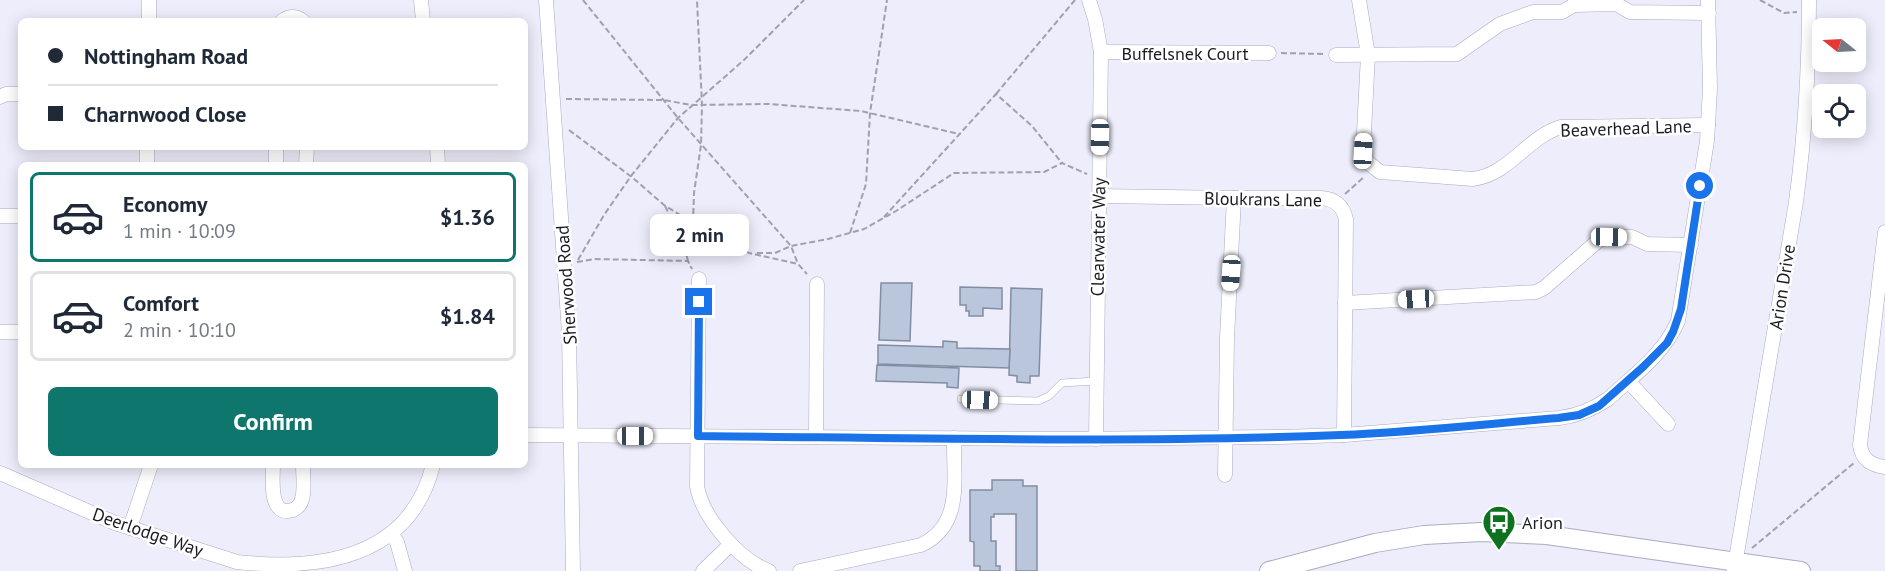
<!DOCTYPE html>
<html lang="en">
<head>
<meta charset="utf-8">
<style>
	body { margin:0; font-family:"PT Sans",sans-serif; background:#f2f2f3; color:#1f2937; height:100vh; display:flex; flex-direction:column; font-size:22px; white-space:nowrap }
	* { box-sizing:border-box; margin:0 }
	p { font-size:20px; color:#747a83 }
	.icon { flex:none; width:33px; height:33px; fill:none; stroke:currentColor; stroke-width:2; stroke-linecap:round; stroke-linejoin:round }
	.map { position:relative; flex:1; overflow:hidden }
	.drawer { position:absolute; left:18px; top:162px; width:510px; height:306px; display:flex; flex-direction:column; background:#fff; border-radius:9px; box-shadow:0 3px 15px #0003 }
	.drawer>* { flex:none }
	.guide { position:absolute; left:18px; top:18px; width:510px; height:132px; border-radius:9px; box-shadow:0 3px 15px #0003; display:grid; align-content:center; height:132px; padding:0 30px; background:#fff }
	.needle { width:39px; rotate:288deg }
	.tools { position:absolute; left:1812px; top:18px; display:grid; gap:12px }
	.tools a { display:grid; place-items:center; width:54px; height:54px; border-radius:9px; background:#fff; box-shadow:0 3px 15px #0003; font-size:30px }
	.end { position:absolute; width:27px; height:27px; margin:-14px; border:8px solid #1a73e8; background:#fff; box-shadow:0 0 0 3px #fff }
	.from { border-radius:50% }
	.bubble { position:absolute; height:42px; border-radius:9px; background:#fff; box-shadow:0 3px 15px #0003; font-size:20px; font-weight:600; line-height:42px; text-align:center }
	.car { position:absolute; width:18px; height:36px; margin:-18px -9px; border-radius:8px; box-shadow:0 0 4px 2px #0007; background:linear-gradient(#fff 24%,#345 0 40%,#fff 0 76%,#345 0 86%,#fff 0) }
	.guide b { display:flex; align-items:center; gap:21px; height:57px; font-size:22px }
	.guide b+b { border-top:2px solid #e0e1e3 }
	.guide i { width:15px; height:15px; background:#1f2937 }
	ul { padding:10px 0 0; list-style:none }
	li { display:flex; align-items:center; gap:18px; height:90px; margin:0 12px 9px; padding:0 18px; border:3px solid #e0e1e3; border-radius:9px }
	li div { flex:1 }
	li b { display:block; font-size:22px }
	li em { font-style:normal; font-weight:600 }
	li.active { border-color:#0f766e }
	li>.icon { width:54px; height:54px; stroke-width:1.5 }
	.button { display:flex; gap:12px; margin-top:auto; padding:12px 30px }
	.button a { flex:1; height:69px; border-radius:9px; background:#0f766e; color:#fff; font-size:24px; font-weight:600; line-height:69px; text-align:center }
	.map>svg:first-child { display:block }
	.building { fill:#b9c6db; stroke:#818ea1; stroke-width:1.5 }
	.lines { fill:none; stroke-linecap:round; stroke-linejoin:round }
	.lane-casing { stroke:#abaac1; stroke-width:8 }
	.street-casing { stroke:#abaac1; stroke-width:15 }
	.secondary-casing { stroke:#abaac1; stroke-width:20 }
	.path { stroke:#a1a1ad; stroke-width:2; stroke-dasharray:6 3; stroke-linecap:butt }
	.lane { stroke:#fff; stroke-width:7 }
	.street { stroke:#fff; stroke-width:14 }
	.secondary { stroke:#fff; stroke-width:18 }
	.route { stroke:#1a73e8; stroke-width:8 }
	.labels { text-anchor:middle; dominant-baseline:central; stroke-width:5; stroke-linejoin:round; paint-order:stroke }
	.street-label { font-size:18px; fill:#1b1b23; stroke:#fff }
	.poi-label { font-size:18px; fill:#1b1b23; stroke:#fff; text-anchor:start }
</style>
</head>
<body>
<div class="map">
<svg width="1885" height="571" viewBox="0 0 1885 571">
	<rect width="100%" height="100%" fill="#ededfb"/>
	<g class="building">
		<polygon points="881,283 912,283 910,341 879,340"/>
		<polygon points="960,287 1002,288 1002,309 983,308 983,316 969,316 969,311 966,311 966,305 960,305"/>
		<polygon points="1011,288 1042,289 1039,376 1030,376 1030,383 1017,382 1017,376 1009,375"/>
		<polygon points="943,341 957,342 957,348 1010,349 1009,368 878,364 878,345 943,347"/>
		<polygon points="877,365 959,368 958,388 947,387 947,383 876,381"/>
		<polygon points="992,480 1023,480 1023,486 1037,486 1037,571 1016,571 1016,514 994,514 994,517 991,517 991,541 996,541 996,566 1000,566 1000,571 980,571 980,566 974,566 974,542 970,541 970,490 992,490"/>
	</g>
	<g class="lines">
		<defs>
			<polyline id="lane" points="961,399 1038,401 1049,396 1062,383 1096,381"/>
			<g id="street">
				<polyline points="421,0 423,21"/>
				<polyline points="546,0 569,333 573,571"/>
				<polyline points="1089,0 1095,19 1101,52 1096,439"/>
				<path d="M 1359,0 L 1368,55 L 1363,151 L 1366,161 L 1380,172 L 1473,179 C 1510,174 1527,137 1561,127 L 1708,125"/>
				<polyline points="149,21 149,0"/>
				<path d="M 282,21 C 289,16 296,16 303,21"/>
				<polyline points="1101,52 1269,53"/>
				<polyline points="1336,55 1457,54 1500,24 1533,12 1562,12 1574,5 1616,4 1630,12 1709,13"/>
				<polyline points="0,97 6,94 21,94"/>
				<polyline points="437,147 438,165"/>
				<polyline points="147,165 147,147"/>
				<polyline points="276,165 276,147"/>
				<polyline points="306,165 307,147"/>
				<path d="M 1099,196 L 1234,198 L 1321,198 C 1335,199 1343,206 1346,219 L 1344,435"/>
				<polyline points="0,216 21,216"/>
				<path d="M 1885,232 L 1860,445 C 1862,460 1871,465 1885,467"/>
				<path d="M 699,279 L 697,486 C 702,517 739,560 769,571"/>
				<polyline points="1345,303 1536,292 1544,288 1599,240 1609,237 1632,237 1647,244 1691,245"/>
				<polyline points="0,332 21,332"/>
				<polyline points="1628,381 1668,424"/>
				<path d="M 525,435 L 1062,439 L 1280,437 L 1344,435 L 1559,418 C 1577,416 1592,410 1608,399 C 1633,376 1664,354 1678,321 L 1707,141 L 1710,89 L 1708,0"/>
				<polyline points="816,437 817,284"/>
				<path d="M 273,465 C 273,478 268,518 293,510 C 297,508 301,504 302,499 C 305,489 303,476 303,465"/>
				<path d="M 0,473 L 115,523 L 237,562 C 321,571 410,558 433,465"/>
				<polyline points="1225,475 1227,338 1234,198"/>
				<polyline points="130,528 151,465"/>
				<polyline points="392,535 397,542 405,571"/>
				<polyline points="703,571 731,544"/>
				<path d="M 800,571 L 921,545 C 964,525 953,478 954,438"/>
				<path d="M 1734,571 L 1796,202 C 1805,135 1809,68 1809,0"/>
			</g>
			<polyline id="secondary" points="1269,571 1375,543 1424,535 1481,532 1547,535 1801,571"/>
		</defs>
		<use href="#lane" class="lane-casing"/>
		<use href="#street" class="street-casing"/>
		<use href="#secondary" class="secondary-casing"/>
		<g class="path">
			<polyline points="583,0 678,118 791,246 798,264"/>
			<polyline points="1760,0 1784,13 1797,12"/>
			<polyline points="1281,53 1324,54"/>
			<polyline points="996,94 1075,0"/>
			<polyline points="566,99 663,100 692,105 768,104 861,111 959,134"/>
			<polyline points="569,130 633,178 664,205 693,223 719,235 749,253 798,264 807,274"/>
			<polyline points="1345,194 1365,176"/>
			<polyline points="665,206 683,241 688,261"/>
			<polyline points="884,217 996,94 1032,126 1062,163"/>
			<polyline points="693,223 694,193 701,145 702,105 697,0"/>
			<polyline points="850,233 866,184 870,113 887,0"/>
			<polyline points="757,253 775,253 791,246 828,239 864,229 896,211 954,173 1044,172 1062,163 1087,174"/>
			<polyline points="578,260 604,215 631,176 678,118 744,60 804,0"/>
			<polyline points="577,262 594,259 688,261 692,269"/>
			<polyline points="1752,548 1854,463"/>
		</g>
		<use href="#lane" class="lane"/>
		<use href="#street" class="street"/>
		<use href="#secondary" class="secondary"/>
	</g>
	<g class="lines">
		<path class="route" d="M 699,302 L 698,436 C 912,438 1127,443 1341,435 C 1414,432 1486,424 1558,418 L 1579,415 L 1599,406 L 1643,367 L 1667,343 L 1673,332 L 1681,309 L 1700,186"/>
	</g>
	<defs>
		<symbol id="bus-pin" viewBox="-11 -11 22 30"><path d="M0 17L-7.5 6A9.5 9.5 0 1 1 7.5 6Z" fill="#0e7120" stroke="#fff"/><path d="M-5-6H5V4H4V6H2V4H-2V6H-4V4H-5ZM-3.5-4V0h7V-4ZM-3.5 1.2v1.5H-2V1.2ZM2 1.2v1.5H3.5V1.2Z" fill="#fff"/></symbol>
	</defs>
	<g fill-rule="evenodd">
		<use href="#bus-pin" x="1480" y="503" width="38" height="52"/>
	</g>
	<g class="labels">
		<g class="street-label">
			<text x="1185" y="53">Buffelsnek Court</text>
			<text transform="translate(1626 128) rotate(-2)">Beaverhead Lane</text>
			<text transform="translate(1263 199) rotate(1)">Bloukrans Lane</text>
			<text transform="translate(1098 237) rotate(-89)">Clearwater Way</text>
			<text transform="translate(566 285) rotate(-94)">Sherwood Road</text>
			<text transform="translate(1782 287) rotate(-81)">Arion Drive</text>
			<text transform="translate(148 532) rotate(19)">Deerlodge Way</text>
		</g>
		<g class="poi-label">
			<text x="1522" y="522">Arion</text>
		</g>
	</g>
</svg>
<div class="tools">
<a><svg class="needle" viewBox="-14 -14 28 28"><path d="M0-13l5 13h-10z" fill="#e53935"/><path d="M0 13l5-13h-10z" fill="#747a83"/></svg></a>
<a><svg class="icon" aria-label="locate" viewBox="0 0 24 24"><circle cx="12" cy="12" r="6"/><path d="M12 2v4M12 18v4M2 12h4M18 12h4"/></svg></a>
</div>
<i class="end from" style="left:1700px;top:186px"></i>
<i class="end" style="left:699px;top:302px"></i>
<div class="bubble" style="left:650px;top:214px;width:99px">2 min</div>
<i class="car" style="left:1100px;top:137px;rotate:181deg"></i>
<i class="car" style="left:1363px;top:151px;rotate:3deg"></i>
<i class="car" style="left:1609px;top:237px;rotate:91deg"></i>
<i class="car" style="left:1231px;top:273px;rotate:184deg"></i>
<i class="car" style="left:1416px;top:299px;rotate:267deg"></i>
<i class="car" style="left:980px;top:400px;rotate:92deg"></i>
<i class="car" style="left:635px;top:436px;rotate:90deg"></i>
<div class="guide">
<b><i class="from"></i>Nottingham Road</b>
<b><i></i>Charnwood Close</b>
</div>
<section class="drawer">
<ul>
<li class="active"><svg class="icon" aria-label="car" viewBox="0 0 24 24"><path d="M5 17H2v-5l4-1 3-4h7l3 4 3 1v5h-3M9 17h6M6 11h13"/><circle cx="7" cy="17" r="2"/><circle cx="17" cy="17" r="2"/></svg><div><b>Economy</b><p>1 min · 10:09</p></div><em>$1.36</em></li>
<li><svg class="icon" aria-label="car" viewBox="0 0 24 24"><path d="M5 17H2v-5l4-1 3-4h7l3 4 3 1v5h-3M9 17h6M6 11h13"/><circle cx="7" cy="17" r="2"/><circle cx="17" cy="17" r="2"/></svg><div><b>Comfort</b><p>2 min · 10:10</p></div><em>$1.84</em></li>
</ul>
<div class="button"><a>Confirm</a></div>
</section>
</div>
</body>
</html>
